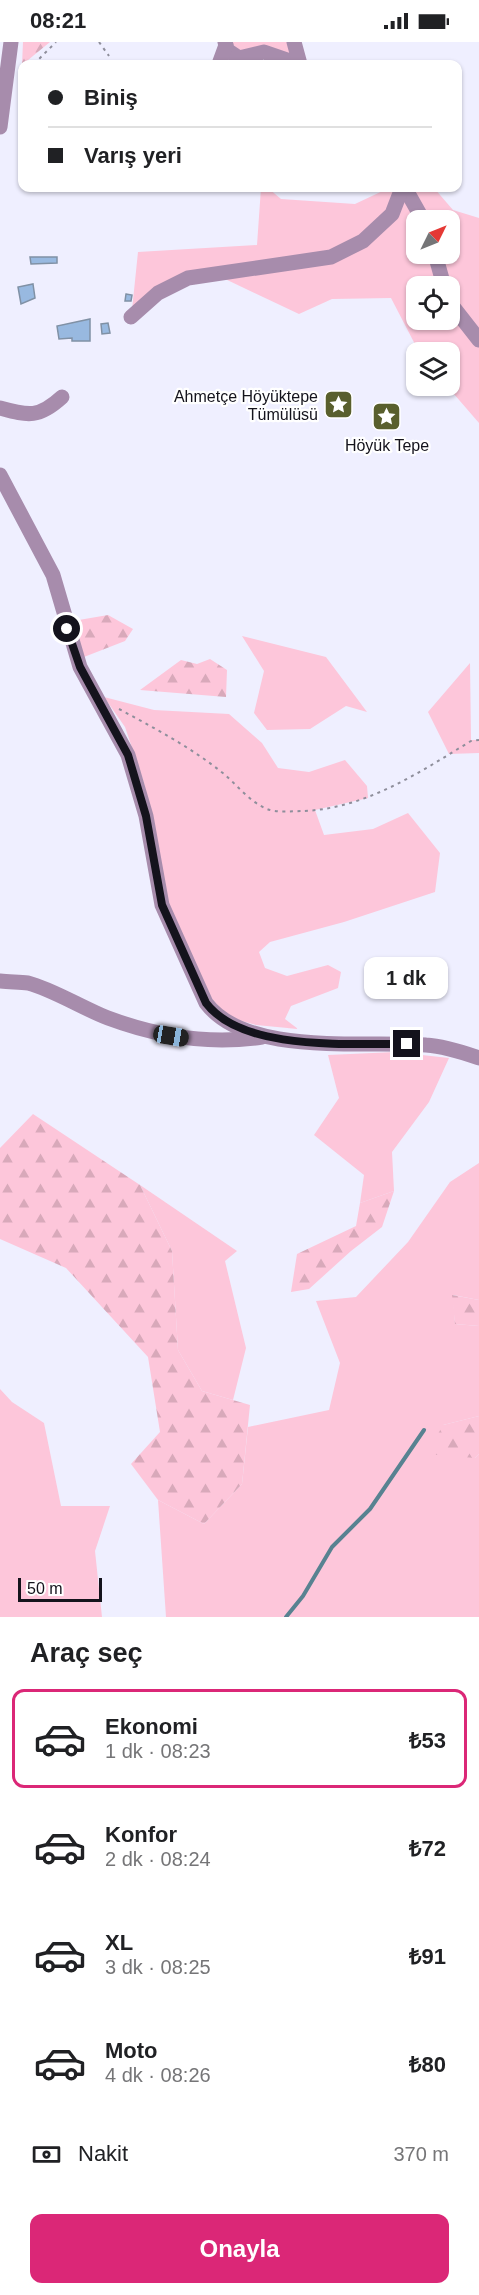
<!DOCTYPE html>
<html lang="tr">
<head>
<meta charset="utf-8">
<style>
	body { margin:0; font-family:Arial,sans-serif; background:#f6f6f6; color:#202124; height:100vh; display:flex; flex-direction:column; font-size:22px; white-space:nowrap }
	* { box-sizing:border-box; margin:0 }
	p { font-size:20px; color:#757577 }
	.icon { flex:none; width:33px; height:33px; fill:none; stroke:currentColor; stroke-width:2; stroke-linecap:round; stroke-linejoin:round }
	.map { position:relative; height:1575px; overflow:hidden }
	.sheet { display:flex; flex-direction:column; background:#fff; flex:1 }
	.sheet>* { flex:none }
	.hud { position:absolute; left:18px; top:18px; width:444px; height:132px; border-radius:12px; box-shadow:0 2px 4px #0004; display:grid; align-content:center; height:132px; padding:0 30px; background:#fff }
	.needle { width:39px; rotate:47deg }
	.tools { position:absolute; left:406px; top:168px; display:grid; gap:12px }
	.tools a { display:grid; place-items:center; width:54px; height:54px; border-radius:12px; background:#fff; box-shadow:0 2px 4px #0004; font-size:30px }
	.scale { position:absolute; left:18px; bottom:15px; width:84px; box-sizing:border-box; padding-left:6px; border:3px solid #14131c; border-top:0; font-size:16px; line-height:21px; white-space:nowrap; color:#14131c; -webkit-text-stroke:4px #fff; paint-order:stroke }
	.end { position:absolute; width:27px; height:27px; margin:-14px; border:8px solid #14131c; background:#fff; box-shadow:0 0 0 3px #fff }
	.from { border-radius:50% }
	.bubble { position:absolute; height:42px; border-radius:12px; background:#fff; box-shadow:0 2px 4px #0004; font-size:20px; font-weight:600; line-height:42px; text-align:center }
	.car { position:absolute; width:18px; height:36px; margin:-18px -9px; border-radius:8px; box-shadow:0 0 4px 2px #0007; background:linear-gradient(#222 24%,#8ab4d8 0 40%,#222 0 76%,#8ab4d8 0 86%,#222 0) }
	.hud b { display:flex; align-items:center; gap:21px; height:57px; font-size:22px }
	.hud b+b { border-top:2px solid #e0e0e0 }
	.hud i { width:15px; height:15px; background:#202124 }
	ul { padding:0; list-style:none }
	li { display:flex; align-items:center; gap:18px; height:99px; margin:0 12px 9px; padding:0 18px; border:3px solid transparent; border-radius:12px }
	li div { flex:1 }
	li b { display:block; font-size:22px }
	li em { font-style:normal; font-weight:600 }
	li.current { border-color:#db2777 }
	li>.icon { width:54px; height:54px; stroke-width:1.5 }
	h2 { padding:0 30px; font-size:27px; line-height:72px }
	.pay { display:flex; align-items:center; gap:15px; height:66px; padding:0 30px; font-size:22px }
	.pay p { margin-inline-start:auto }
	.cta { display:flex; gap:12px; margin-top:auto; padding:12px 30px }
	.cta a { flex:1; height:69px; border-radius:12px; background:#db2777; color:#fff; font-size:24px; font-weight:600; line-height:69px; text-align:center }
	.status { display:flex; justify-content:space-between; align-items:center; height:42px; padding:0 30px; background:#fff; direction:ltr }
	.status svg { height:16px; fill:currentColor }
	.map>svg:first-child { display:block }
	.green { fill:#fdc6da }
	.forest { fill:url(#forest-firs) }
	.lines { fill:none; stroke-linecap:round; stroke-linejoin:round }
	.stream { stroke:#588291; stroke-width:4 }
	.building { fill:#98b9e0; stroke:#8091a5; stroke-width:1.5 }
	.path { stroke:#8e8e9b; stroke-width:2; stroke-dasharray:3 4.5; stroke-linecap:butt }
	.minor { stroke:#a78cac; stroke-width:15 }
	.route { stroke:#14131c; stroke-width:8 }
	.labels { text-anchor:middle; dominant-baseline:central; stroke-width:4.5; stroke-linejoin:round; paint-order:stroke }
	.poi-label { font-size:16px; fill:#14131c; stroke:#fff; text-anchor:end }
</style>
</head>
<body>
<div class="status"><b>08:21</b><svg viewBox="0 0 49 12"><path d="M0 12V9h3v3zM5 12V6h3v6zM10 12V3h3v9zM15 12V0h3v12zM26 1h20v11H26zM47 4h2v5h-2z"/></svg></div>
<div class="map">
<svg width="479" height="1575" viewBox="0 0 479 1575">
	<defs>
		<pattern id="forest-firs" width="22" height="20" patternUnits="userSpaceOnUse" patternTransform="scale(1.5)"><rect width="22" height="20" fill="#fdc6da"/><path d="M5 1l3.5 6h-7zM16 11l3.5 6h-7z" fill="#d8a9ba"/></pattern>
	</defs>
	<rect width="100%" height="100%" fill="#efefff"/>
	<g class="green">
		<polygon points="228,0 290,0 294,16 241,11"/>
		<polygon points="261,146 268,146 281,157 355,162 389,146 398,146 387,169 360,197 329,211 189,231 132,268 138,210 257,203"/>
		<polygon points="410,146 434,146 453,168 479,176 479,290 452,256 440,212 450,212 450,178 428,178"/>
		<polygon points="404,154 417,178 417,212 430,212 438,244 417,244 417,278 450,278 450,270 479,303 479,381 447,344 450,344 450,310 419,310 391,256 332,257 299,272 223,236 332,219"/>
		<polygon points="242,594 326,615 367,670 346,664 310,687 267,688 254,671 264,629"/>
		<polygon points="470,621 471,698 479,698 479,711 449,712 428,670"/>
		<polygon points="104,655 154,668 229,672 262,701 278,726 309,730 345,718 367,744 368,756 315,768 324,793 373,787 408,771 440,811 435,850 344,880 270,900 259,910 265,926 287,934 328,923 341,930 338,946 291,964 285,977 298,987 256,983 228,975 212,957 167,860 144,741 125,685"/>
		<polygon points="395,1010 449,1016 429,1060 392,1110 394,1149 360,1161 364,1133 314,1093 339,1056 328,1013"/>
		<polygon points="479,1121 479,1258 453,1253 455,1282 479,1284 479,1374 443,1383 475,1416 479,1412 479,1575 166,1575 158,1458 204,1482 242,1442 248,1385 329,1368 340,1321 316,1259 356,1255 408,1200 450,1140"/>
		<polygon points="140,1143 237,1209 225,1219 246,1306 233,1358 202,1349 178,1308 172,1209"/>
		<polygon points="0,1347 12,1360 44,1381 61,1464 110,1464 95,1509 102,1575 0,1575"/>
	</g>
	<g class="forest">
		<polygon points="23,0 50,0 22,23"/>
		<polygon points="108,573 133,587 125,599 84,615 73,579"/>
		<polygon points="210,617 227,628 226,655 140,648 181,618 197,622"/>
		<polygon points="33,1072 140,1143 172,1209 178,1308 202,1349 250,1363 242,1442 204,1482 158,1458 131,1422 160,1390 148,1315 66,1226 0,1197 0,1106"/>
		<polygon points="394,1149 382,1185 351,1209 309,1247 291,1250 297,1212 356,1184 360,1161"/>
		<polygon points="452,1253 479,1258 479,1284 455,1282"/>
		<polygon points="479,1374 479,1412 475,1416 427,1412 443,1383"/>
	</g>
	<g class="lines">
		<polyline class="stream" points="286,1575 303,1554 332,1505 370,1467 424,1388"/>
	</g>
	<g class="building">
		<polygon points="30,215 57,215 57,221 31,222"/>
		<polygon points="33,242 35,256 21,262 18,245"/>
		<polygon points="126,252 132,253 131,259 125,259"/>
		<polygon points="90,277 90,299 72,299 72,296 59,297 57,284"/>
		<polygon points="108,281 110,291 102,292 101,282"/>
	</g>
	<g class="lines">
		<g class="path">
			<polyline points="99,0 109,14"/>
			<polyline points="34,22 56,0"/>
			<path d="M 119,667 C 156,687 192,706 224,732 C 238,744 250,760 267,767 C 277,771 293,769 304,769 C 367,766 418,731 471,699 L 479,698"/>
		</g>
		<g class="minor">
			<polyline points="225,0 227,8 239,16 264,10 299,22"/>
			<polyline points="294,0 300,22"/>
			<polyline points="219,22 226,3"/>
			<polyline points="0,85 11,0"/>
			<polyline points="405,146 423,178"/>
			<polyline points="435,212 444,244"/>
			<polyline points="450,261 479,298"/>
			<polyline points="131,275 158,251 188,236 331,215 363,199 392,172 402,146"/>
			<path d="M 0,366 C 29,374 39,376 62,355"/>
			<path d="M 0,433 L 53,533 L 80,625 L 128,713 L 146,774 L 162,863 L 206,961 C 247,1015 364,998 426,1003 C 444,1004 462,1010 479,1016"/>
			<path d="M 0,939 C 9,940 19,940 28,941 C 52,947 84,967 108,976 C 159,995 209,1003 262,995"/>
		</g>
	</g>
	<g class="lines">
		<path class="route" d="M 67,587 L 80,625 L 128,713 L 146,774 L 162,863 L 206,961 C 243,1010 351,1001 407,1002"/>
	</g>
	<defs>
		<symbol id="sight-square" viewBox="-11 -11 22 22"><rect x="-9" y="-9" width="18" height="18" rx="4" fill="#595f2d" stroke="#fff"/><path d="M0-6L1.8-2.2L6-1.7L2.9 1.2L3.7 5.4L0 3.3L-3.7 5.4L-2.9 1.2L-6-1.7L-1.8-2.2Z" fill="#fff"/></symbol>
	</defs>
	<g fill-rule="evenodd">
		<use href="#sight-square" x="322" y="346" width="33" height="33"/>
		<use href="#sight-square" x="370" y="358" width="33" height="33"/>
	</g>
	<g class="labels">
		<g class="poi-label">
			<text x="318" y="354">Ahmetçe Höyüktepe<tspan x="318" dy="18">Tümülüsü</tspan></text>
			<text x="387" y="403" text-anchor="middle">Höyük Tepe</text>
		</g>
	</g>
</svg>
<div class="tools">
<a><svg class="needle" viewBox="-14 -14 28 28"><path d="M0-13l5 13h-10z" fill="#e53935"/><path d="M0 13l5-13h-10z" fill="#757577"/></svg></a>
<a><svg class="icon" aria-label="locate" viewBox="0 0 24 24"><circle cx="12" cy="12" r="6"/><path d="M12 2v4M12 18v4M2 12h4M18 12h4"/></svg></a>
<a><svg class="icon" aria-label="layers" viewBox="0 0 24 24"><path d="M12 4l9 5-9 5-9-5zM3 14l9 5 9-5"/></svg></a>
</div>
<div class="scale">50 m</div>
<i class="end from" style="left:67px;top:587px"></i>
<i class="end" style="left:407px;top:1002px"></i>
<div class="bubble" style="left:364px;top:915px;width:84px">1 dk</div>
<i class="car" style="left:171px;top:994px;rotate:100deg"></i>
<div class="hud">
<b><i class="from"></i>Biniş</b>
<b><i></i>Varış yeri</b>
</div>
</div>
<section class="sheet">
<h2>Araç seç</h2>
<ul>
<li class="current"><svg class="icon" aria-label="car" viewBox="0 0 24 24"><path d="M5 17H2v-5l4-1 3-4h7l3 4 3 1v5h-3M9 17h6M6 11h13"/><circle cx="7" cy="17" r="2"/><circle cx="17" cy="17" r="2"/></svg><div><b>Ekonomi</b><p>1 dk · 08:23</p></div><em>₺53</em></li>
<li><svg class="icon" aria-label="car" viewBox="0 0 24 24"><path d="M5 17H2v-5l4-1 3-4h7l3 4 3 1v5h-3M9 17h6M6 11h13"/><circle cx="7" cy="17" r="2"/><circle cx="17" cy="17" r="2"/></svg><div><b>Konfor</b><p>2 dk · 08:24</p></div><em>₺72</em></li>
<li><svg class="icon" aria-label="car" viewBox="0 0 24 24"><path d="M5 17H2v-5l4-1 3-4h7l3 4 3 1v5h-3M9 17h6M6 11h13"/><circle cx="7" cy="17" r="2"/><circle cx="17" cy="17" r="2"/></svg><div><b>XL</b><p>3 dk · 08:25</p></div><em>₺91</em></li>
<li><svg class="icon" aria-label="car" viewBox="0 0 24 24"><path d="M5 17H2v-5l4-1 3-4h7l3 4 3 1v5h-3M9 17h6M6 11h13"/><circle cx="7" cy="17" r="2"/><circle cx="17" cy="17" r="2"/></svg><div><b>Moto</b><p>4 dk · 08:26</p></div><em>₺80</em></li>
</ul>
<div class="pay"><svg class="icon" aria-label="cash" viewBox="0 0 24 24"><path d="M3 7h18v10H3z"/><circle cx="12" cy="12" r="2"/></svg>Nakit<p>370 m</p></div>
<div class="cta"><a>Onayla</a></div>
</section>
</body>
</html>
